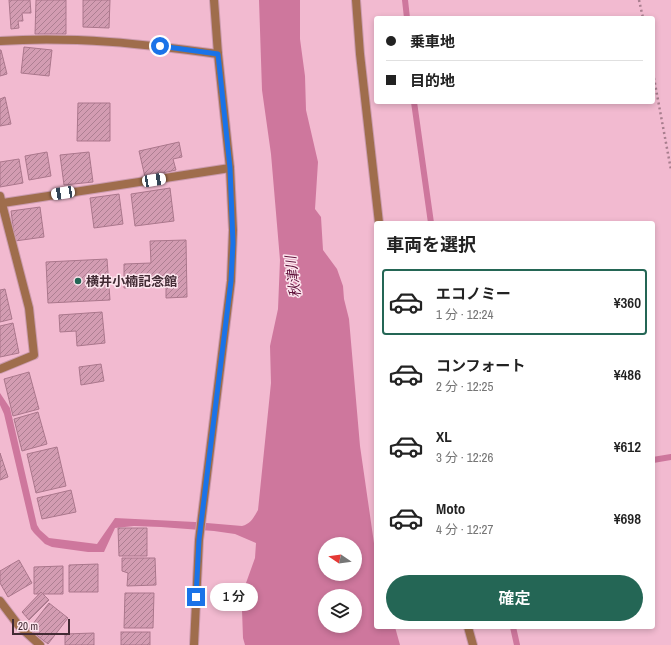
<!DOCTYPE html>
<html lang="ja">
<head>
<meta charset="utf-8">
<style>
	body { margin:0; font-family:"Archivo Narrow","Noto Sans JP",sans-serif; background:#f2f2f2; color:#222; height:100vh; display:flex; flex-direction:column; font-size:15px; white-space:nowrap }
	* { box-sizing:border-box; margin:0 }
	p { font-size:13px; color:#767676 }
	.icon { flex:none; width:22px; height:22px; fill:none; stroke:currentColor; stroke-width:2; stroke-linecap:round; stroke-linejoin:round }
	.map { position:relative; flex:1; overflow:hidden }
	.sheet { position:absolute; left:374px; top:221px; width:281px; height:408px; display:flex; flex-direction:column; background:#fff; border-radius:4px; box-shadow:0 2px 6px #0003 }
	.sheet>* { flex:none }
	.guide { position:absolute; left:374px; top:16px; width:281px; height:88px; border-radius:4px; box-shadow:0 2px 6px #0003; display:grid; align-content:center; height:88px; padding:0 12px; background:#fff }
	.needle { width:26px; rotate:283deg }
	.buttons { position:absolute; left:318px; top:537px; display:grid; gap:8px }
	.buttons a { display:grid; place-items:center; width:44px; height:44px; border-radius:50%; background:#fff; box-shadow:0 2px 6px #0003; font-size:20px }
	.scale { position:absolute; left:12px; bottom:10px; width:58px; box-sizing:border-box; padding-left:4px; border:2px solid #422b34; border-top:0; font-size:11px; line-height:14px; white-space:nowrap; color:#422b34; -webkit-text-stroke:3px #fde5ee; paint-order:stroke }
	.end { position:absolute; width:18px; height:18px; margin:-9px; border:5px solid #1a73e8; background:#fff; box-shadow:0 0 0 2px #fff }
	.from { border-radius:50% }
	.bubble { position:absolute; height:28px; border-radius:14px; background:#fff; box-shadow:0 2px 6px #0003; font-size:13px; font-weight:600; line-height:28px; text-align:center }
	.car { position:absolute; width:12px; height:24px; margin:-12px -6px; border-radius:5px; box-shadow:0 0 3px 1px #0007; background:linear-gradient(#fff 24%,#345 0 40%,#fff 0 76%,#345 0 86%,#fff 0) }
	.guide b { display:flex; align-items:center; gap:14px; height:38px; font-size:15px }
	.guide b+b { border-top:1px solid #e0e0e0 }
	.guide i { width:10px; height:10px; background:#222 }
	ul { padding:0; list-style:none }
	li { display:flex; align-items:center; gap:12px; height:66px; margin:0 8px 6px; padding:0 4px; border:2px solid transparent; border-radius:4px }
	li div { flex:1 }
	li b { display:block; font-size:15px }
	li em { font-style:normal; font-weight:600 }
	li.active { border-color:#246655 }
	li>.icon { width:36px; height:36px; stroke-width:1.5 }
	h2 { padding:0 12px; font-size:18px; line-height:48px }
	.cta { display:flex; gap:8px; margin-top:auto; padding:8px 12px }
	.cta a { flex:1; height:46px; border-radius:24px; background:#246655; color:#fff; font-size:16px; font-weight:600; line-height:46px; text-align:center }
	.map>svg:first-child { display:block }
	.water { fill:#ce779d; fill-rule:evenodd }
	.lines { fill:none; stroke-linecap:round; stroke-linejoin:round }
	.stream { stroke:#ce779d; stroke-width:6 }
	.building { fill:url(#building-hatch); stroke:#ab778c }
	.minor-casing { stroke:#cb9bae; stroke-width:10 }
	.path { stroke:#a87e8e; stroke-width:2.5; stroke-dasharray:2 3; stroke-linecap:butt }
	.minor { stroke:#9f6d4c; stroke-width:8 }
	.route { stroke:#1a73e8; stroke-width:5 }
	.poi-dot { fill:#246655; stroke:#fde5ee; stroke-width:1.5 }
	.labels { text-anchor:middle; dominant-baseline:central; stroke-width:3; stroke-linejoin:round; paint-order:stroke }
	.poi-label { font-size:13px; font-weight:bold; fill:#422b34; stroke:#fde5ee; text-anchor:start }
	.water-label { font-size:14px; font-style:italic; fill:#5e0f39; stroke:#fde5ee }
</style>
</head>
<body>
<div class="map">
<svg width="671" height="645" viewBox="0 0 671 645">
	<defs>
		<pattern id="building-hatch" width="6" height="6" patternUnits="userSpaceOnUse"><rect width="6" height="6" fill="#d39cb2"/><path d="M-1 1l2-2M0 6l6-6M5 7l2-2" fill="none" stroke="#ad7f92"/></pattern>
	</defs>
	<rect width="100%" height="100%" fill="#f2bad0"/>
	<path class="water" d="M 259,0 L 300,0 L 300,39 L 305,76 L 306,110 L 318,162 L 315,209 L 321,217 L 323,250 L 337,269 L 343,286 L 344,299 L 349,319 L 360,446 L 376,557 L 376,627 L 395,627 L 400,645 L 245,645 L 243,638 L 242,610 L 246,583 L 255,558 L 256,543 L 235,534 L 214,531 L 161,527 L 134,526 L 115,528 L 104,552 L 88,552 L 52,547 L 45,544 L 34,533 L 31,529 L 4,414 L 0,405 L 0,393 L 10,408 L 37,525 L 40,530 L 49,538 L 97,544 L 115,518 L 195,522 L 242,526 C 251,524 254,517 258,510 L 271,383 L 270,346 L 278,309 L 280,260 L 271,154 L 262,90 ZM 325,544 L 355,544 L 355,574 L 325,574 ZM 325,596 L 355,596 L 355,626 L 325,626 Z"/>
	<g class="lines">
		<g class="stream">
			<polyline points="405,0 407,18"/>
			<polyline points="414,102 431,223"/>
			<polyline points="653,460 671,457"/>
			<polyline points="513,627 517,645"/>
		</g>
	</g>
	<g class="building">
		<polygon points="9,0 30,0 31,13 22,13 23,21 18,21 19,28 11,29"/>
		<polygon points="36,0 66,0 66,34 35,34"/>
		<polygon points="83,0 110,0 109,28 83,27"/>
		<polygon points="24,47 52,50 49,76 21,73"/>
		<polygon points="0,50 1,50 7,74 0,76"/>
		<polygon points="5,97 11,124 0,126 0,99"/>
		<polygon points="78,103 110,103 110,141 77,141"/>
		<polygon points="179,142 182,157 173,159 176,170 145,177 139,151"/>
		<polygon points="47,152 51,176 29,180 25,156"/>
		<polygon points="89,152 93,182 64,185 60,155"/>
		<polygon points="19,159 23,183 0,187 0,162"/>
		<polygon points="170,188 174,221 135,226 131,194"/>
		<polygon points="119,194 123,224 94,228 90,198"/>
		<polygon points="40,207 44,237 15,241 11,211"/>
		<polygon points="186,240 187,297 166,298 166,287 124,288 124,264 151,263 150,241"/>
		<polygon points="107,259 110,300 48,303 46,262"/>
		<polygon points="5,289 12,319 0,322 0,290"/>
		<polygon points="102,312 105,343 77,346 76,331 60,332 59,315"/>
		<polygon points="13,323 19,353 0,357 0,326"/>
		<polygon points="101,364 104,381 81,385 79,367"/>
		<polygon points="29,372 39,409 13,416 4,379"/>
		<polygon points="38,412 47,444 22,451 14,419"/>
		<polygon points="57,447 66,486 36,493 27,454"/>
		<polygon points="0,453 8,477 0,480"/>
		<polygon points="71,490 76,512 42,519 37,498"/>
		<polygon points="118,528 147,528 147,556 119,556"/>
		<polygon points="122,558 155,558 156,585 127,586 128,573 122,571"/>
		<polygon points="19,560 32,583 8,597 0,583 0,571"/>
		<polygon points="98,564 98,592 69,592 69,565"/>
		<polygon points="63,566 63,594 34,594 34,567"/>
		<polygon points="41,592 49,600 29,620 22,612"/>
		<polygon points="125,593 154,593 153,628 124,628"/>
		<polygon points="49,603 68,618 48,644 29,629"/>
		<rect x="121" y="632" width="29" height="13"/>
		<polygon points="94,633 94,645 65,645 65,634"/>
	</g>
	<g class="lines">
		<defs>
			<g id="minor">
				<polyline points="356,0 360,54 379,223"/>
				<path d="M 0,41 C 74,36 145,44 218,54"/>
				<polyline points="0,196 29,308 34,355 0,369"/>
				<polyline points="3,203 230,168"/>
				<polyline points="0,601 19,626 40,645"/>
				<polyline points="468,627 473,645"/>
				<polyline points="194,645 199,540 231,281 233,230 230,168 218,54 214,0"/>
			</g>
		</defs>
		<use href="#minor" class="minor-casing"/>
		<g class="path">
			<polyline points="639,0 643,18"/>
			<polyline points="653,73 671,170"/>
		</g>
		<use href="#minor" class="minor"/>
	</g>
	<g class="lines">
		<polyline class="route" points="160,46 218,54 230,168 233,243 231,281 199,540 196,597"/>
	</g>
	<circle class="poi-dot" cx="78" cy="281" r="4"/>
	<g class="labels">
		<g class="poi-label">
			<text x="86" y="281">横井小楠記念館</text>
		</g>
		<g class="water-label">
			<text transform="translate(293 277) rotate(-97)">秋津川</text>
		</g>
	</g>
</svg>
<div class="buttons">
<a><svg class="needle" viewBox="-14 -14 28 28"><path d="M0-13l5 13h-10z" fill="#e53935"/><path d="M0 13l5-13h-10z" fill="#767676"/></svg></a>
<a><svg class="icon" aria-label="layers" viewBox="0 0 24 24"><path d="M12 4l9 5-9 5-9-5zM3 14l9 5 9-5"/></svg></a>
</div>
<div class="scale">20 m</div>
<i class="end from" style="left:160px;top:46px"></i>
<i class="end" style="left:196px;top:597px"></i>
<div class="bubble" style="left:210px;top:583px;width:48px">1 分</div>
<i class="car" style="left:154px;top:180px;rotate:81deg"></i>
<i class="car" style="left:63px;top:193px;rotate:261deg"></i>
<div class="guide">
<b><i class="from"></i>乗車地</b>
<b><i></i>目的地</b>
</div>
<section class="sheet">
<h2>車両を選択</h2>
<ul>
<li class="active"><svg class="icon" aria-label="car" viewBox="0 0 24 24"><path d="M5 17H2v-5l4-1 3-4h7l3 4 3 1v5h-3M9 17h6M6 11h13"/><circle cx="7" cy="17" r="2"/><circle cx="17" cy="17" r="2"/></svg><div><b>エコノミー</b><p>1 分 · 12:24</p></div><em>¥360</em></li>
<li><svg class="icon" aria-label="car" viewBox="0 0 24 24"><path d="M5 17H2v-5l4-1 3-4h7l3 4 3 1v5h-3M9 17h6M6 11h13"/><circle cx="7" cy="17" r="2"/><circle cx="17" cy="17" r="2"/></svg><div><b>コンフォート</b><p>2 分 · 12:25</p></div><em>¥486</em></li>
<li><svg class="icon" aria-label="car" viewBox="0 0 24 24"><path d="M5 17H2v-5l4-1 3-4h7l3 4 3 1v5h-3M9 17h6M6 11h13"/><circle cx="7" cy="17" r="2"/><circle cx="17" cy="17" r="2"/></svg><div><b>XL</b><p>3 分 · 12:26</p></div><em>¥612</em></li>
<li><svg class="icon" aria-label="car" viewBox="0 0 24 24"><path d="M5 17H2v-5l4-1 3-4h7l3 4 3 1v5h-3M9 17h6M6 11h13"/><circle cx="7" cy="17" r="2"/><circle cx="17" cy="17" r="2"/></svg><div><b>Moto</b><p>4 分 · 12:27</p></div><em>¥698</em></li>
</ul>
<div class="cta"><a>確定</a></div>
</section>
</div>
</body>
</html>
